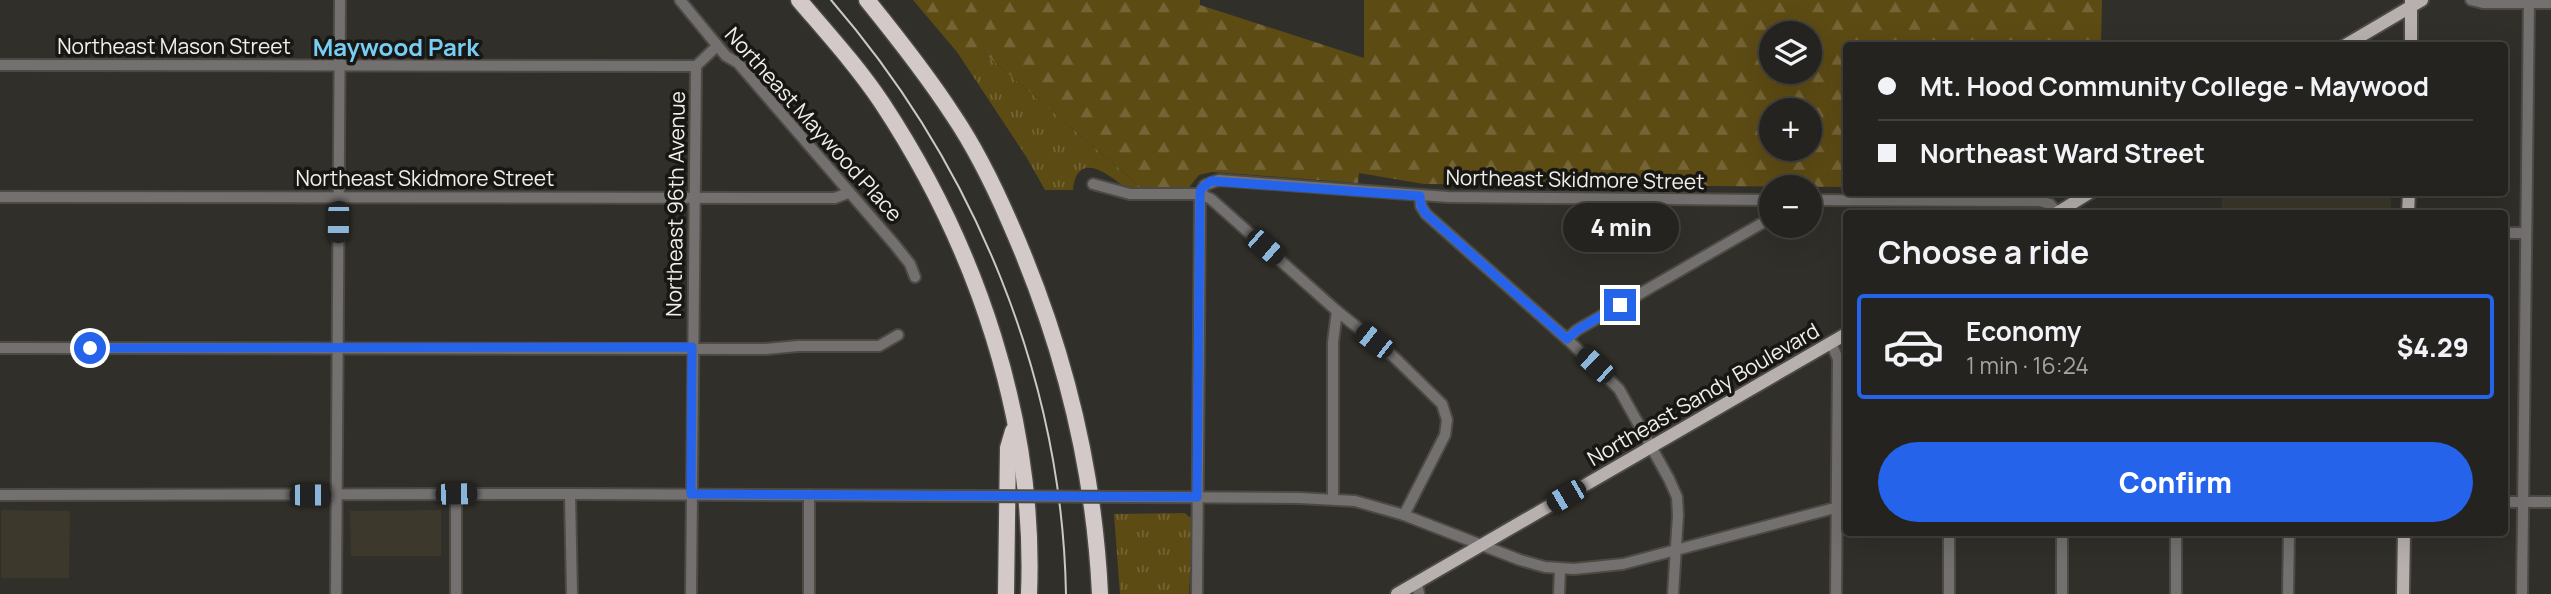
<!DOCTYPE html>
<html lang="en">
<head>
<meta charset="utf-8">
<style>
	body { margin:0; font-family:Manrope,sans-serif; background:#2d2b28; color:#f1f3f6; height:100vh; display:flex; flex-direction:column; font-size:26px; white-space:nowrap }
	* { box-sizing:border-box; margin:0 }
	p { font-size:23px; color:#a3a4a4 }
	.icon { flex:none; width:38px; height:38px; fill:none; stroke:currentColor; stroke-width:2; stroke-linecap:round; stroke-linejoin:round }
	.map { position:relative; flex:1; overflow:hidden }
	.side { position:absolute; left:1843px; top:210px; width:665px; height:326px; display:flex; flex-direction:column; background:#25231f; border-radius:7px; box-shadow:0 7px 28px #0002,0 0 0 2px #42403d }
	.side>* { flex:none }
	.banner { position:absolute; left:1843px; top:42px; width:665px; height:154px; border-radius:7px; box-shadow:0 7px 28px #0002,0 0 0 2px #42403d; display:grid; align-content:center; height:154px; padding:0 35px; background:#25231f }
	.buttons { position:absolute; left:1759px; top:21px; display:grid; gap:14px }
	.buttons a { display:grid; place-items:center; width:63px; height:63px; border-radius:50%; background:#25231f; box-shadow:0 7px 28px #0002,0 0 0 2px #42403d; font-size:35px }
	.end { position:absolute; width:32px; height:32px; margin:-16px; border:9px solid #2563eb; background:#fff; box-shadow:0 0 0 4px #fff }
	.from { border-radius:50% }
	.bubble { position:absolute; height:49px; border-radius:24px; background:#25231f; box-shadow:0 7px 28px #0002,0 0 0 2px #42403d; font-size:23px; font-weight:800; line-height:49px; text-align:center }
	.car { position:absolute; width:21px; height:42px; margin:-21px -10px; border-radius:9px; box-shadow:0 0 5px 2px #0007; background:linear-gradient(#222 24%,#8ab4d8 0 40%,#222 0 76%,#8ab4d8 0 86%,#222 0) }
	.banner b { display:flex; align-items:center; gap:24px; height:66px; font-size:26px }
	.banner b+b { border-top:2px solid #42403d }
	.banner i { width:18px; height:18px; background:#f1f3f6 }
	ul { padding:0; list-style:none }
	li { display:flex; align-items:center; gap:21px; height:105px; margin:0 14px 10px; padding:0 21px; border:4px solid transparent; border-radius:7px }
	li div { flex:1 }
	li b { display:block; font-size:26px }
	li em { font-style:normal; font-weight:800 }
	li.selected { border-color:#2563eb }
	li>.icon { width:63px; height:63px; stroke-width:1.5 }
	h2 { padding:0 35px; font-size:32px; line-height:84px }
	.button { display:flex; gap:14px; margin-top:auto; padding:14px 35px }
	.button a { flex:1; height:80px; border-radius:42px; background:#2563eb; color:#fff; font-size:28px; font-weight:800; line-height:80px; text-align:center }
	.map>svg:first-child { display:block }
	.built { fill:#3c382c }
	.grass { fill:url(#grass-tufts) }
	.forest { fill:url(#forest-firs); fill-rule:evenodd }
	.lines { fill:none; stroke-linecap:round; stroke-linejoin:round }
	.minor-casing { stroke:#4c4a44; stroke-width:14 }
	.major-casing { stroke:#4c4a44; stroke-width:16 }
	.highway-casing { stroke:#4c4a44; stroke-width:19 }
	.minor { stroke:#73706f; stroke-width:10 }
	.major { stroke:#b7b0af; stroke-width:12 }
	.highway { stroke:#d2c9c8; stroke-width:16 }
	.tram { stroke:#cbc9c6; stroke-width:2 }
	.minor-bridge-casing { stroke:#4c4a44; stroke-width:14; stroke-linecap:butt }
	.minor-bridge { stroke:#73706f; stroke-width:10 }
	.route { stroke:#2563eb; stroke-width:9 }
	.labels { text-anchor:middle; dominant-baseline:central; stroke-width:7; stroke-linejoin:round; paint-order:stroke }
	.street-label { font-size:21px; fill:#f1efec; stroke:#181714 }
	.quarter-label { font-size:24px; font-weight:bold; fill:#77cdf4; stroke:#181714 }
</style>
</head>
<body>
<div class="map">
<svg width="2551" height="594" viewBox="0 0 2551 594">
	<defs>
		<pattern id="grass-tufts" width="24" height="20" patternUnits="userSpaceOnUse" patternTransform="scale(1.75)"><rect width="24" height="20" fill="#5d4b14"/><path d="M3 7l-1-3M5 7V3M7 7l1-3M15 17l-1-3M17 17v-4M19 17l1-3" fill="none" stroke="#756536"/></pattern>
		<pattern id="forest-firs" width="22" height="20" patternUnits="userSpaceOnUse" patternTransform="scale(1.75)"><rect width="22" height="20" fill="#5d4b14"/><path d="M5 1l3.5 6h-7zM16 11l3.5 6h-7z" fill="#756536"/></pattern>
	</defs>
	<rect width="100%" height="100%" fill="#312f29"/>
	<g class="built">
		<polygon points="2233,193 2391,193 2391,213 2221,213 2222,199"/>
		<polygon points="1,510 70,511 69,578 1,578"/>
		<polygon points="441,510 441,556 351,556 350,511"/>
	</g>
	<g class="grass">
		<path d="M 957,52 L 983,52 L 1144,190 L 1128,190 C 1111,176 1077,148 1073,190 L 1045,190 L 1027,158 Z"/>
		<polygon points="1185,513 1189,517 1193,516 1189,594 1120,594 1114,514"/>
	</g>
	<path class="forest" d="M 913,0 L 1200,0 L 1200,5 L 1364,58 L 1364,0 L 2102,0 L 2101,45 L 1846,46 L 1846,187 L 1424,184 L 1359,173 L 1358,183 L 1212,172 L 1199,175 L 1186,191 L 1144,190 L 983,52 L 957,52 ZM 1771,33 L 1810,33 L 1810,72 L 1771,72 ZM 1771,110 L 1810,110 L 1810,149 L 1771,149 Z"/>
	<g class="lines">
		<defs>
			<g id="minor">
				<polyline points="680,0 726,56 738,63 895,245 910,264 915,277"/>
				<polyline points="2471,0 2483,3 2551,3"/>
				<polyline points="0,65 696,66 717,46"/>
				<polyline points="1093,184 1130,194 1200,194 1211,199 1337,311 1393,356 1442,404 1447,420 1445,435 1404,515"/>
				<polyline points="1420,196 1421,206 1426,214 1567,339 1619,389 1669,479 1677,497 1678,515 1673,594"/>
				<polyline points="0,197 835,198 848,193"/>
				<polyline points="1810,200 2040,201 2050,204 2059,214"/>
				<polyline points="2504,233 2526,233"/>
				<polyline points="1567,339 1577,330 1771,218"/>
				<polyline points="1831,343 1838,359 1836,594"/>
				<polyline points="0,348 766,349 798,346 879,346 898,335"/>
				<polyline points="570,494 572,594"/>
				<polyline points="0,495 570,494 972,496"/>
				<polyline points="809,495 809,594"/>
				<polyline points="1132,497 1299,498 1355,501 1404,515 1520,560 1545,567 1574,569 1623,564 1846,505"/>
				<polyline points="1333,499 1333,342 1337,311"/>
				<polyline points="2504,502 2551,502"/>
				<polyline points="1417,583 1419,594"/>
				<polyline points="336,594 340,0"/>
				<polyline points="456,594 456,494"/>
				<polyline points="691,594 696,66"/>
				<polyline points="1197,594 1200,194 1205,185 1219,180 1448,197 1771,200"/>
				<polyline points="1559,594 1560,569"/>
				<polyline points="1949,594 1949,532"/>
				<polyline points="2062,594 2062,532"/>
				<polyline points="2176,594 2176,532"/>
				<polyline points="2288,594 2289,532"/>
				<polyline points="2522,594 2529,0"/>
			</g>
			<g id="major">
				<polyline points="2344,46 2422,0"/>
				<polyline points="2411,46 2411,0"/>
				<polyline points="2055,214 2091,192"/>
				<polyline points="2408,214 2409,192"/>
				<polyline points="1397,594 1846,334"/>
				<polyline points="2403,594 2404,532"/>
			</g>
			<g id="highway">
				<path d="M 799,0 C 828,34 858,67 882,103 C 977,247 1036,421 1029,594"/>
				<path d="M 867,0 C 897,37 927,75 953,115 C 976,149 994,186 1010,223 C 1062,341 1094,466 1100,594"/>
				<polyline points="1006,594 1008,448 1013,431"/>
			</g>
		</defs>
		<use href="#minor" class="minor-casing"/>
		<use href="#major" class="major-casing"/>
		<use href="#highway" class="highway-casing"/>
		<use href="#minor" class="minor"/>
		<use href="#major" class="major"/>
		<use href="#highway" class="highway"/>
		<path class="tram" d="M 831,0 C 973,164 1062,376 1066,594"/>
		<defs>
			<polyline id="minor-bridge" points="972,496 1132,497"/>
		</defs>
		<use href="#minor-bridge" class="minor-bridge-casing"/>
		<use href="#minor-bridge" class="minor-bridge"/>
	</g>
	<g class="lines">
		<polyline class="route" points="90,348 692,347 691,494 1197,497 1200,194 1201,189 1211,181 1420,196 1421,206 1426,214 1567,339 1577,330 1620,305"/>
	</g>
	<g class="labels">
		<g class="street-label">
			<text x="174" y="46">Northeast Mason Street</text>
			<text transform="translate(814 124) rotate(48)">Northeast Maywood Place</text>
			<text x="425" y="178">Northeast Skidmore Street</text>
			<text transform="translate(1575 179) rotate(1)">Northeast Skidmore Street</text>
			<text transform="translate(675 204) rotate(-89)">Northeast 96th Avenue</text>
			<text transform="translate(1703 394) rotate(-30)">Northeast Sandy Boulevard</text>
		</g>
		<g class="quarter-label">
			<text x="396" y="46">Maywood Park</text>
		</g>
	</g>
</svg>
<div class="buttons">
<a><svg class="icon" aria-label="layers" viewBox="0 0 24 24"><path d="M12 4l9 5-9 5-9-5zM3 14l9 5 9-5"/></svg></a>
<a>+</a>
<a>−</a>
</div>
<i class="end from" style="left:90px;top:348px"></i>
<i class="end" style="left:1620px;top:305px"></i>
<div class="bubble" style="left:1563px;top:203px;width:116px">4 min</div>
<i class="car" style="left:338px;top:222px;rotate:181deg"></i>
<i class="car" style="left:1265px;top:247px;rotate:131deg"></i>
<i class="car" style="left:1374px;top:341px;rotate:308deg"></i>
<i class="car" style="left:1595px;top:365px;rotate:313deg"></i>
<i class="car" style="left:456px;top:494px;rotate:89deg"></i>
<i class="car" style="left:310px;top:495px;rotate:90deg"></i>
<i class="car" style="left:1566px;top:496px;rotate:240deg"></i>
<div class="banner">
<b><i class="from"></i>Mt. Hood Community College - Maywood</b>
<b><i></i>Northeast Ward Street</b>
</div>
<section class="side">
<h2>Choose a ride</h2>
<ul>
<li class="selected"><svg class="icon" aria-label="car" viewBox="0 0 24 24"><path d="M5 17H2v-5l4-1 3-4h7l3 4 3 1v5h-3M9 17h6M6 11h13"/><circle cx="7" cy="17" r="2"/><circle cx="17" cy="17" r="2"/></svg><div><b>Economy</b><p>1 min · 16:24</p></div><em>$4.29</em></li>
</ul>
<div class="button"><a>Confirm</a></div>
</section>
</div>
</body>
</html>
